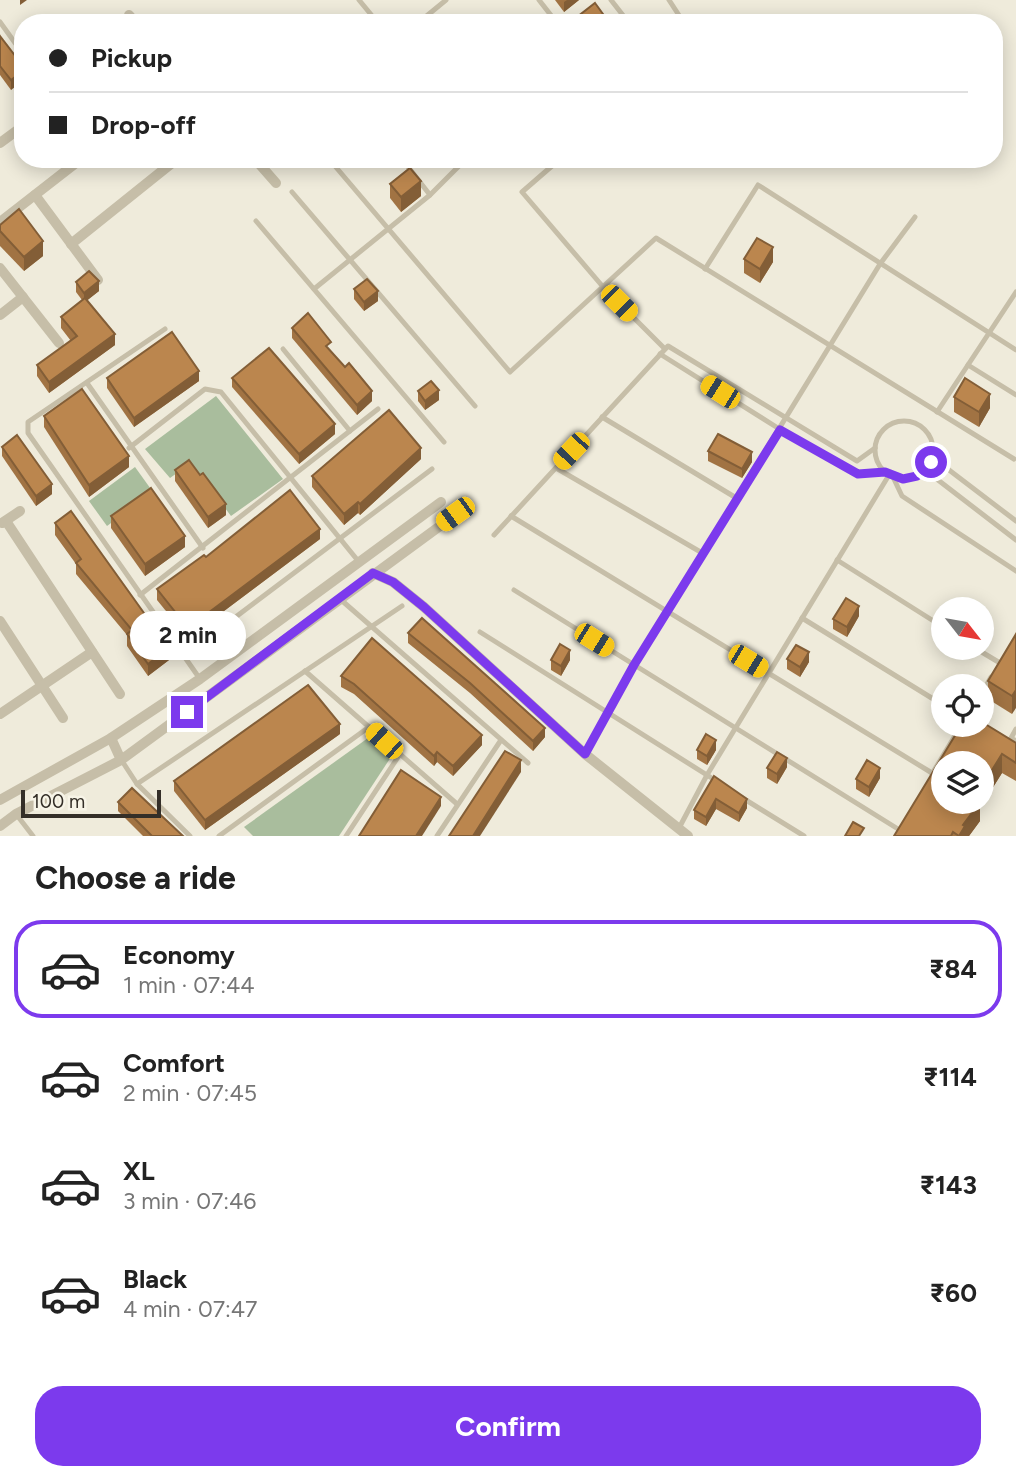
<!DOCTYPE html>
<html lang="en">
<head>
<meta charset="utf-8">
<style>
	body { margin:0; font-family:Figtree,sans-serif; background:#f6f6f6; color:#222; height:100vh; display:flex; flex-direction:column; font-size:26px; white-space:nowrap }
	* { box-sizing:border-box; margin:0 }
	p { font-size:23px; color:#767676 }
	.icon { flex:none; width:38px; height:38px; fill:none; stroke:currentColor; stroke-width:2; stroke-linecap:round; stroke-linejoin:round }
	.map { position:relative; height:836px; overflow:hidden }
	.side { display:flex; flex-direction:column; background:#fff; flex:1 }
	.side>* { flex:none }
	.guide { position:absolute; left:14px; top:14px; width:989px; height:154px; border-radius:28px; box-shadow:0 4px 18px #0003; display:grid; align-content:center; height:154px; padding:0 35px; background:#fff }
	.needle { width:46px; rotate:121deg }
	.tools { position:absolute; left:931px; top:597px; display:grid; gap:14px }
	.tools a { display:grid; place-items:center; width:63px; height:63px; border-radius:50%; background:#fff; box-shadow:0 4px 18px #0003; font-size:35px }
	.scale { position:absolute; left:21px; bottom:18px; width:140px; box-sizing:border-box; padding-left:7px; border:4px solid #342f28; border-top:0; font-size:19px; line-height:24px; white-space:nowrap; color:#342f28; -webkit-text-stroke:5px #f7f4e7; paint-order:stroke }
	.end { position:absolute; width:32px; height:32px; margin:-16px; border:9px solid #7c3aed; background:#fff; box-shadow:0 0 0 4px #fff }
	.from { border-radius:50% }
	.bubble { position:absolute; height:49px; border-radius:24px; background:#fff; box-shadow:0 4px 18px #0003; font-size:23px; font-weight:700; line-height:49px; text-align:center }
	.car { position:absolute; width:21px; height:42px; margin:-21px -10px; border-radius:9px; box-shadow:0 0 5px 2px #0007; background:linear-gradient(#f5c518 24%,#345 0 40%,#f5c518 0 76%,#345 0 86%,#f5c518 0) }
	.guide b { display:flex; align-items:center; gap:24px; height:66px; font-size:26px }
	.guide b+b { border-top:2px solid #e0e0e0 }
	.guide i { width:18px; height:18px; background:#222 }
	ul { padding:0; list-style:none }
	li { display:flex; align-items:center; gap:21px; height:98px; margin:0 14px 10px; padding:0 21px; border:4px solid transparent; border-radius:28px }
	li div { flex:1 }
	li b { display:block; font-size:26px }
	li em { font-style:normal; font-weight:700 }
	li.current { border-color:#7c3aed }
	li>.icon { width:63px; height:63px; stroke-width:1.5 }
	h2 { padding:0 35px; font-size:32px; line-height:84px }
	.primary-button { display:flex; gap:14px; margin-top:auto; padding:14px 35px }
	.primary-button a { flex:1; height:80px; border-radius:28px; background:#7c3aed; color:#fff; font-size:28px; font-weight:700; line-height:80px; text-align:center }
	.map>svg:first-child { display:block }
	.green { fill:#a9bd9d }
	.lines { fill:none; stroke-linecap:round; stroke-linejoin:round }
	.lane { stroke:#c6bea8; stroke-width:5 }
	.street { stroke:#c6bea8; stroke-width:10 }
	.wall { fill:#a17343 }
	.shaded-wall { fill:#835e37 }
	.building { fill:#bb864e; stroke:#835e37; stroke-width:2 }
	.route { stroke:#7c3aed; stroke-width:9 }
</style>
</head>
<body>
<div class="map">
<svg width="1016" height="836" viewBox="0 0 1016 836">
	<rect width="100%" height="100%" fill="#efebdb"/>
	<g class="green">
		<polygon points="216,396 283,479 231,516 191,463 170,478 145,449"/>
		<polygon points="135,467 153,492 107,526 89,501"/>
		<polygon points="368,738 391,757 339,836 253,836 244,827"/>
	</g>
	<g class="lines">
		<g class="lane">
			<polyline points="359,0 378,23"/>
			<polyline points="539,0 557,23"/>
			<polyline points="611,0 629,23"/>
			<polyline points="669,0 684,23"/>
			<polyline points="293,20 295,23"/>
			<polyline points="0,22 23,54"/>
			<polyline points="418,23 446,0"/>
			<polyline points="329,159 510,372 656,238 1014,459"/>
			<polyline points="402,159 430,195"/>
			<polyline points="560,159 522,192 604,288 665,349"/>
			<polyline points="292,192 475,406"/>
			<polyline points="256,221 444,442"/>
			<polyline points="705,269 758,185 1016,350"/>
			<polyline points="314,289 430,195 465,160"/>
			<polyline points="165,329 28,422 28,433 200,679"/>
			<polyline points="283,349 350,431"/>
			<polyline points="660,354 781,430 858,474 885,472"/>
			<polyline points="968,365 1016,395"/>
			<polyline points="87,383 203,548"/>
			<polyline points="937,412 1016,292"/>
			<polyline points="602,417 738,499"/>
			<circle cx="904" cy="450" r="29"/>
			<polyline points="129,448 205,389 221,392 359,562"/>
			<polyline points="932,457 1016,521"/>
			<polyline points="556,468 704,554"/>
			<polyline points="925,470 1016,540"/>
			<polyline points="893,477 902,496 1016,571"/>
			<polyline points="511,516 932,773"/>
			<polyline points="494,535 668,346 857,461 875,448"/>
			<polyline points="837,560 943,627"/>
			<polyline points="514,590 898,829"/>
			<polyline points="140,595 378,409"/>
			<polyline points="340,599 528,763"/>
			<polyline points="802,618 943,705"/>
			<polyline points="480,632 718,782"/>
			<polyline points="975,648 1000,663"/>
			<polyline points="184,656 432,469"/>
			<polyline points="305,671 457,804"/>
			<polyline points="982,693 991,677"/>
			<polyline points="1016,729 1011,738 1016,741"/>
			<polyline points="585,754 634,665 880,264 915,217"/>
			<polyline points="122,761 137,784 190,836"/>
			<polyline points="932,774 962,724"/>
			<polyline points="137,784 402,606"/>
			<polyline points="741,797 804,836"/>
			<polyline points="16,814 33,836"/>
			<polyline points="678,830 707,775 889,475"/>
			<polyline points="219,836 369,727"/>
			<polyline points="346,836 400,754"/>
			<polyline points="437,836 501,740"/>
		</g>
		<g class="street">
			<polyline points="129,15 136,23"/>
			<polyline points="0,143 23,126"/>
			<polyline points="255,159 276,183"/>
			<polyline points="35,195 98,280"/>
			<polyline points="0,222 81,159"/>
			<polyline points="71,244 177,159"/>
			<polyline points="0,268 59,343"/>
			<polyline points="0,315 23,297"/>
			<polyline points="6,521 120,694"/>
			<polyline points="2,523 20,511"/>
			<polyline points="373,573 393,582 424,607 585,754 688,836"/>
			<polyline points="0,621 63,718"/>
			<polyline points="0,714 92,652"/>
			<polyline points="111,738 121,760"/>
			<polyline points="0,800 111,738 200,679 441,502"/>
			<polyline points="0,826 16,814 121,760 455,515"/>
		</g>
	</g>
	<g class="wall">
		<polygon points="555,0 579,0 564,12"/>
		<polygon points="0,36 23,66 11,90 0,75"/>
		<polygon points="390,184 421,196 401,212 390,198"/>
		<polygon points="0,225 43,256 24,271 0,246"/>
		<polygon points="744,259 773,262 760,283 744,273"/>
		<polygon points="76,282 99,291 87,300 115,345 49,393 37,376 37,365 71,341 61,328 61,317 82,300 76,292"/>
		<polygon points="354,289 378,301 364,311 354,299"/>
		<polygon points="292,328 331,352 372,401 357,415 292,338"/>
		<polygon points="107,378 199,381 134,427 107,388"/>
		<polygon points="232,378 335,434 299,464 232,387"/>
		<polygon points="418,391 439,400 425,410 418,401"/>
		<polygon points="954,397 990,408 979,427 954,412"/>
		<polygon points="44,416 129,467 89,497 44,427"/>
		<polygon points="2,447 52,494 36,506 2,456"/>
		<polygon points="708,451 752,462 742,478 708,461"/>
		<polygon points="421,459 360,515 358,513 344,525 312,487 312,476"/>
		<polygon points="175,470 226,515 208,528 175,481"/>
		<polygon points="111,516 185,547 145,576 111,528"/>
		<polygon points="55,523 169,660 148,676 127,646 127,635 76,574 76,564 55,535"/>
		<polygon points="320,539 188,638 157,600 157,589 206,557"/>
		<polygon points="859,616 847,637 833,629 833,619"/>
		<polygon points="408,633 545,737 533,751 470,693 408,643"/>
		<polygon points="1016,634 1012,714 988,699 988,681"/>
		<polygon points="787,659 809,662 800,677 787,669"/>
		<polygon points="551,660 570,660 561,676 551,670"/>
		<polygon points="341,676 482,745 453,776 437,762 434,766 354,694 341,687"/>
		<polygon points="340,734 205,830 174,791 174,781"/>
		<polygon points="1016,743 1016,781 1002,773 980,808 980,821 969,836 894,836"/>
		<polygon points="697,750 716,750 707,765 697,759"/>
		<polygon points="787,767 777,784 767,778 767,768"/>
		<polygon points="714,776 747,808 739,822 716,809 706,826 694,819 694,810"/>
		<polygon points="880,778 869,797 856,789 856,779"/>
		<polygon points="118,802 183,836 143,836 118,811"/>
	</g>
	<g class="shaded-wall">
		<polygon points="20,0 27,0 20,5"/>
		<polygon points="567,0 579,0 564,12 564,2"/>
		<polygon points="603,14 603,23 592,23"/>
		<polygon points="23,71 23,81 11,90 11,80"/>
		<polygon points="421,181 421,196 401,212 401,197"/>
		<polygon points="43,241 43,256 24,271 24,257"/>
		<polygon points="773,247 773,262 760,283 760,269"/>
		<polygon points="99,281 99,291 84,303 84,293"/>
		<polygon points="378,291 378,301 364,311 364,302"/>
		<polygon points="115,334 115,345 49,393 49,382"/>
		<polygon points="199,371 199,381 134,427 134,418"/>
		<polygon points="439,390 439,400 425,410 425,401"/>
		<polygon points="372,391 372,401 357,415 357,405"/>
		<polygon points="990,394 990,408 979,427 979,412"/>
		<polygon points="335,424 335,434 299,464 299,454"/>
		<polygon points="421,448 421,459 360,515 360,504"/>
		<polygon points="752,452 752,462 742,478 742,469"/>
		<polygon points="129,456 129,467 89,497 89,485"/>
		<polygon points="52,484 52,494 36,506 36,496"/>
		<polygon points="358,502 358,513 344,525 344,514"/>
		<polygon points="226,504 226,515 208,528 208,517"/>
		<polygon points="320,529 320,539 188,638 188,628"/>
		<polygon points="185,536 185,547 145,576 145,564"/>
		<polygon points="859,606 859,616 847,637 847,627"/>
		<polygon points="169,648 169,660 148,676 148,664"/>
		<polygon points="570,650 570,660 561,676 561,666"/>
		<polygon points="809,652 809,662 800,677 800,667"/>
		<polygon points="1016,690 1016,708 1012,714 1012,696"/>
		<polygon points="340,724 340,734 205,830 205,820"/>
		<polygon points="545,728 545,737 533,751 533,741"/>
		<polygon points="482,735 482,745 453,776 453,766"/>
		<polygon points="716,740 716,750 707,765 707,756"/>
		<polygon points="437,752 437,762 434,766 434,756"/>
		<polygon points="1002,754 1002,773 980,808 980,821 969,836 959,836 963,825 974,802 982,802 982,786"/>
		<polygon points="787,758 787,767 777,784 777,774"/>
		<polygon points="521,760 521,772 480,836 473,836"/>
		<polygon points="880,768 880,778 869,797 869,787"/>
		<polygon points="441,797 441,806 422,836 416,836"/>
		<polygon points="716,799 716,809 706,826 706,817"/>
		<polygon points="747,799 747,808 739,822 739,813"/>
	</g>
	<g class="building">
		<polygon points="595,3 603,14 592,23 581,23 577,17"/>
		<polygon points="0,36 23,66 23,71 11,80 0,66"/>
		<polygon points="410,168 421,181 401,197 390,184"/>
		<polygon points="19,209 43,241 24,257 0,231 0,225"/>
		<polygon points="757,238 773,247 760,269 744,259"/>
		<polygon points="89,271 99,281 84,293 76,282"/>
		<polygon points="367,279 378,291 364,302 354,289"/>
		<polygon points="85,298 115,334 49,382 37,365 77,336 61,317"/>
		<polygon points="308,313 331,342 326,346 345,367 349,363 372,391 357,405 292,328"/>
		<polygon points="172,332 199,371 134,418 107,378"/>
		<polygon points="269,348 335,424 299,454 232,378"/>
		<polygon points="965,378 990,394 979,412 954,397"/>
		<polygon points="431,381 439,390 425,401 418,391"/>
		<polygon points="82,389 129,456 89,485 44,416"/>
		<polygon points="389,410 421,448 360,504 358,502 344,514 312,476"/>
		<polygon points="718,434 752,452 742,469 708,451"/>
		<polygon points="17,435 52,484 36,496 2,447"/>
		<polygon points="189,460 200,475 203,473 226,504 208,517 175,470"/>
		<polygon points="151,488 185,536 145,564 111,516"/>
		<polygon points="290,490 320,529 188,628 157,589 204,555 206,557"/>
		<polygon points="71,511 169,648 148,664 127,634 132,630 76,563 81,559 55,523"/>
		<polygon points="846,598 859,606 847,627 833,619"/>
		<polygon points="422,618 545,728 533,741 470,683 408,633"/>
		<polygon points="1016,634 1016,690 1012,696 988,681"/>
		<polygon points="372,638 482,735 453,766 437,752 434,756 354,684 341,676"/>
		<polygon points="560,644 570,650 561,666 551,660"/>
		<polygon points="796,645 809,652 800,667 787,659"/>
		<polygon points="308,685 340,724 205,820 174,781"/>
		<polygon points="982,722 1016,743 1016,763 1002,754 982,786 982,763 943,763 943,802 980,802 963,825 965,826 959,836 953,832 951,836 894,836 962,724 982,724"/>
		<polygon points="706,734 716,740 707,756 697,750"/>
		<polygon points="505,751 521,760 473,836 449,836"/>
		<polygon points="777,752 787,758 777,774 767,768"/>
		<polygon points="867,760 880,768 869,787 856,779"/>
		<polygon points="401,770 441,797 416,836 359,836"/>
		<polygon points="714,776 747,799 739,813 716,799 706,817 694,810"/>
		<polygon points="132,788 183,836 152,836 118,802"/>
		<polygon points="853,822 864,828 859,836 845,836"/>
	</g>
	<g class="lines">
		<polyline class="route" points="187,712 373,573 393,582 424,607 585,754 634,665 780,430 858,474 885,472 903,479 917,476 931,462"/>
	</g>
</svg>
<div class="tools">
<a><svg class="needle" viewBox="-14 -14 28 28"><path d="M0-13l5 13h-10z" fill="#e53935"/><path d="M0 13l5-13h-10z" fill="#767676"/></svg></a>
<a><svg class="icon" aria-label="locate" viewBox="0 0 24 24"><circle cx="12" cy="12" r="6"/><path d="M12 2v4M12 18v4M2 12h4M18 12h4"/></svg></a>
<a><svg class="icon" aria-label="layers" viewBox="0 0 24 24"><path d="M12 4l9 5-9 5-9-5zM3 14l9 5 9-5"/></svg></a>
</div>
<div class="scale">100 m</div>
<i class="end from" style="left:931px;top:462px"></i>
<i class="end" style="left:187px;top:712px"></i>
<div class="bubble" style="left:130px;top:611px;width:116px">2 min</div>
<i class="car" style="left:619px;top:303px;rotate:135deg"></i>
<i class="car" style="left:720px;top:392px;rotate:302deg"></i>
<i class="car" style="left:571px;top:451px;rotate:223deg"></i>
<i class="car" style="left:455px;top:514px;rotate:234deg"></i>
<i class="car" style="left:594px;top:640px;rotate:122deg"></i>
<i class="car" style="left:748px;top:661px;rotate:121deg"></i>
<i class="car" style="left:384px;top:741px;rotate:312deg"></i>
<div class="guide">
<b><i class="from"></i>Pickup</b>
<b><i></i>Drop-off</b>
</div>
</div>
<section class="side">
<h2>Choose a ride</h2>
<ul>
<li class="current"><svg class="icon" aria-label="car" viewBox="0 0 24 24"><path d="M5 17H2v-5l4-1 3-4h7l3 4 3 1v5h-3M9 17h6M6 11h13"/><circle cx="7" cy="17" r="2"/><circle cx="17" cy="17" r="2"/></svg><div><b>Economy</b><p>1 min · 07:44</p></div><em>₹84</em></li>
<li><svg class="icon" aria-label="car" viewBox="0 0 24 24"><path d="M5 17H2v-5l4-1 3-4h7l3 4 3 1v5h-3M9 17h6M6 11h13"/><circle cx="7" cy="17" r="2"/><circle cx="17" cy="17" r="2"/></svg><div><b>Comfort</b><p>2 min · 07:45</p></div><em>₹114</em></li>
<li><svg class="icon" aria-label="car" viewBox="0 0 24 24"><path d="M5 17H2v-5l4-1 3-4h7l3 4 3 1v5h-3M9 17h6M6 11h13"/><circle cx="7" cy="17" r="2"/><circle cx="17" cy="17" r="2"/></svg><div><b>XL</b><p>3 min · 07:46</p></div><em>₹143</em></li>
<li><svg class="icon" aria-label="car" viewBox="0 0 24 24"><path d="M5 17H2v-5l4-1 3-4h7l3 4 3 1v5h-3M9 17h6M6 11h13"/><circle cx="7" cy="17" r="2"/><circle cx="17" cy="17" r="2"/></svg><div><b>Black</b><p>4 min · 07:47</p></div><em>₹60</em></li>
</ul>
<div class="primary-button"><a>Confirm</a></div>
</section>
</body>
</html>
